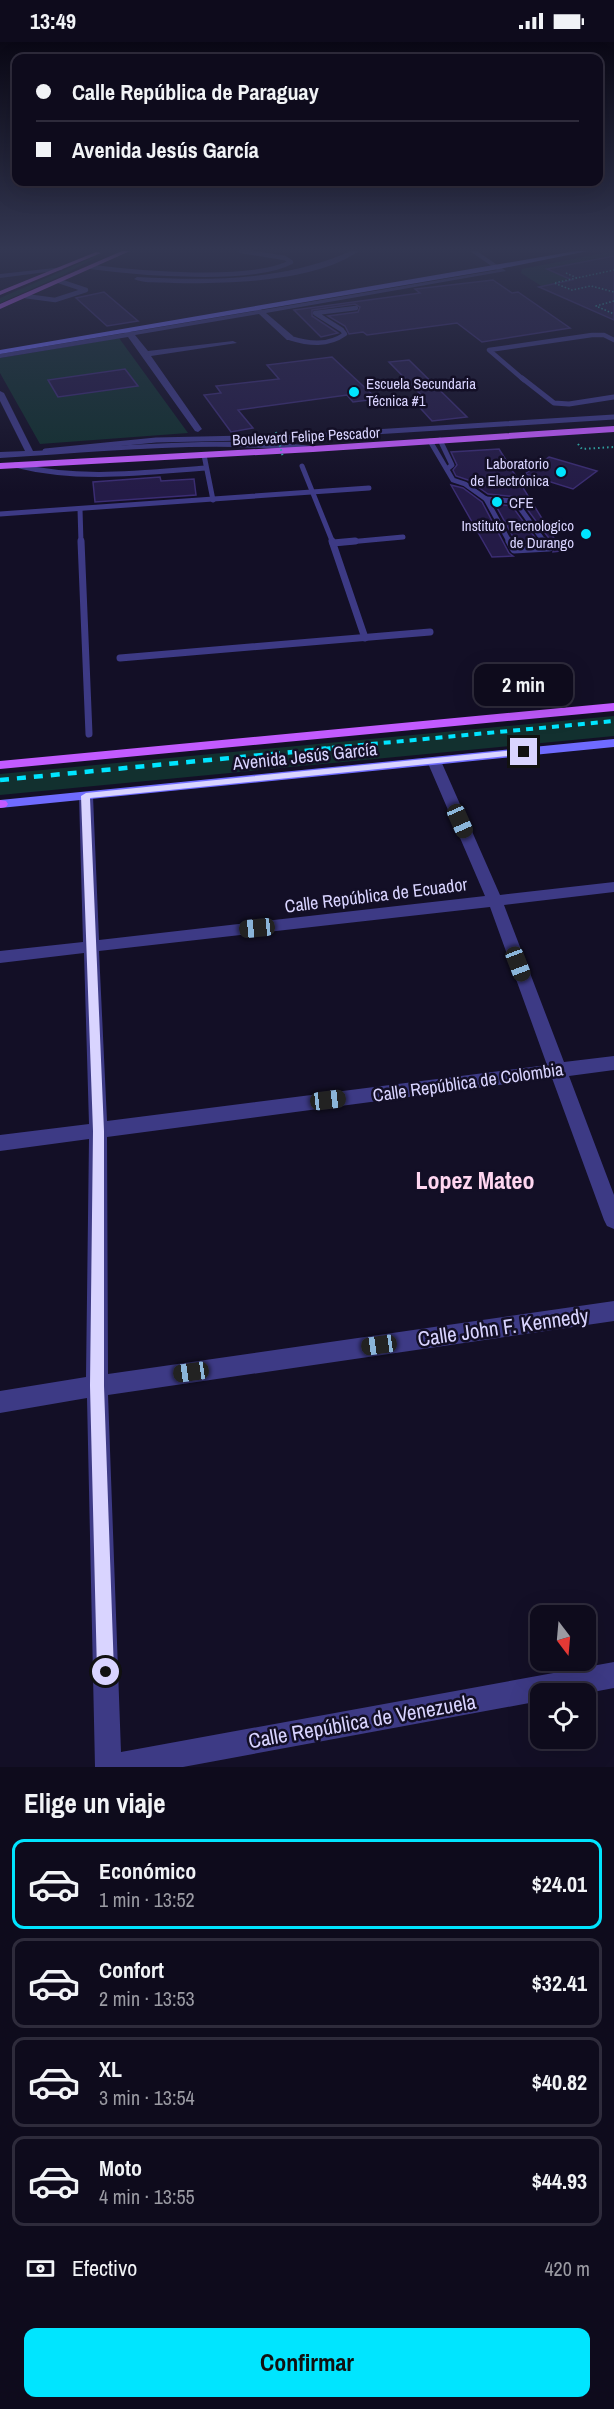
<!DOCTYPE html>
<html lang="es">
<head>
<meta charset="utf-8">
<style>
	body { margin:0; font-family:"Archivo Narrow",sans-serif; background:#1c1929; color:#f1f3f6; height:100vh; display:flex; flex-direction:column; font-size:22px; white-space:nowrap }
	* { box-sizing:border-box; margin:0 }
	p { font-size:20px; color:#9b9ba3 }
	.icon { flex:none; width:33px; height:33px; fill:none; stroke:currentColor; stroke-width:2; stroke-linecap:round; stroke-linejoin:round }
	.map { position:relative; height:1725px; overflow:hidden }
	.sheet { display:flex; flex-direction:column; background:#0e0b1c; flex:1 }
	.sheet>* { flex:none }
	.top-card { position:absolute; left:12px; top:12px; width:591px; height:132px; border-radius:12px; box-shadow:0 6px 24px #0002,0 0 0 2px #2e2b3b; display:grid; align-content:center; height:132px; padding:0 24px; background:#0e0b1c }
	.needle { width:39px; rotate:164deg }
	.buttons { position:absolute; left:530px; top:1563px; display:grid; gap:12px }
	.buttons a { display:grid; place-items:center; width:66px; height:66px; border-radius:12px; background:#0e0b1c; box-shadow:0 6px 24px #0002,0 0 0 2px #2e2b3b; font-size:30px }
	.end { position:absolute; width:27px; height:27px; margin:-14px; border:8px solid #d9d4ff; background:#111; box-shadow:0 0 0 3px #111 }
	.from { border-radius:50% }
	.bubble { position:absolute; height:42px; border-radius:12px; background:#0e0b1c; box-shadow:0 6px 24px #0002,0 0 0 2px #2e2b3b; font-size:20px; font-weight:700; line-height:42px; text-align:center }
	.car { position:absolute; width:18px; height:36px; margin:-18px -9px; border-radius:8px; box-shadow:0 0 4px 2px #0007; background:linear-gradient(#222 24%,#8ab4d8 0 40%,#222 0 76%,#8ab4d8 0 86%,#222 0) }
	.top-card b { display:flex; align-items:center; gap:21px; height:57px; font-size:22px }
	.top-card b+b { border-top:2px solid #2e2b3b }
	.top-card i { width:15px; height:15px; background:#f1f3f6 }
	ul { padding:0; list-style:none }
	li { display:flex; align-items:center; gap:18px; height:90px; margin:0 12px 9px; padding:0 12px; border:3px solid #2e2b3b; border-radius:12px }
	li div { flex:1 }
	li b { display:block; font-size:22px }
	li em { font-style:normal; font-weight:700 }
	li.current { border-color:#00e5ff }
	li>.icon { width:54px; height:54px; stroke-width:1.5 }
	h2 { padding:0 24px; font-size:27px; line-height:72px }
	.pay { display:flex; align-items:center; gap:15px; height:66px; padding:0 24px; font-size:22px }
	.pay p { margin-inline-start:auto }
	.button { display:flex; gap:12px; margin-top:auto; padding:12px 24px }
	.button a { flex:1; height:69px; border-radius:12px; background:#00e5ff; color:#111; font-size:24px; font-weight:700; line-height:69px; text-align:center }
	.status { display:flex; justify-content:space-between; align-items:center; height:42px; padding:0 30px; background:#0e0b1c; direction:ltr }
	.status svg { height:16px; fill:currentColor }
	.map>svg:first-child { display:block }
	.green { fill:#12302f }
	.building { fill:#241b47; stroke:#3b2d73; stroke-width:1.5 }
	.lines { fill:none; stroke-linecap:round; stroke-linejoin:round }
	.path-far1 { stroke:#2fb8b0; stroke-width:1.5; stroke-dasharray:1.5 2; stroke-linecap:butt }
	.path { stroke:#2fb8b0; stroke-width:2; stroke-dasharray:1.5 3; stroke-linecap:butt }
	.lane-far2 { stroke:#3d3a85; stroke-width:4.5 }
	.lane-far1 { stroke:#3d3a85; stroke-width:5 }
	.lane { stroke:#3d3a85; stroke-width:7 }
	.street { fill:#3d3a85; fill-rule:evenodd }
	.secondary { fill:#6f6bff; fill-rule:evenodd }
	.primary { fill:#c25bff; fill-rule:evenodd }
	.rail-far1 { stroke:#00e5ff; stroke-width:4; stroke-dasharray:7 6; stroke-linecap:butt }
	.rail { stroke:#00e5ff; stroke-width:4.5; stroke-dasharray:9 8; stroke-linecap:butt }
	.path-bridge { stroke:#2fb8b0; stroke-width:2; stroke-dasharray:1.5 3; stroke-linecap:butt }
	.route { fill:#d9d4ff }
	.poi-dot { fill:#00e5ff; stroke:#130f26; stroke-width:2 }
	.labels { text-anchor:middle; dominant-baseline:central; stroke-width:5; stroke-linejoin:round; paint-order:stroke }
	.far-poi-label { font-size:15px; fill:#d9d4ff; stroke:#130f26; text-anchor:start }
	.far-street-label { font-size:15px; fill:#d9d4ff; stroke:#130f26 }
	.street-label { font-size:18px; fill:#d9d4ff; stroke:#130f26 }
	.near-street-label { font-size:21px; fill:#d9d4ff; stroke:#130f26 }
	.near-neighbourhood-label { font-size:24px; font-weight:bold; fill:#ffd6f0; stroke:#130f26 }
</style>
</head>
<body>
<div class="status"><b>13:49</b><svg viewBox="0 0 49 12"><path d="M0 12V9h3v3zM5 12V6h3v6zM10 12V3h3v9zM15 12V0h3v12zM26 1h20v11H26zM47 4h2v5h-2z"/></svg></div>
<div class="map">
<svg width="614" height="1725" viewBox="0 0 614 1725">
	<rect width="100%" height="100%" fill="#130f26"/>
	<g class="green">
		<polygon points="108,209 63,233 0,261 0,256"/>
		<polygon points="614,209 614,214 546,228 573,236 552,241 569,252 557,254 521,231 522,227"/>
		<polygon points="119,296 188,391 40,402 0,331 0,316"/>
		<polygon points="614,674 614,694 0,753 0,732"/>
	</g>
	<g class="building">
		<polygon points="614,214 614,278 539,245 572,238 547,227"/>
		<polygon points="493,238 512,251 518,250 570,286 482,300 457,281 367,293 363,290 349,292 345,284 328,274 358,270 360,265 355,262 312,268 312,274 338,291 321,295 294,268 420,251 415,247 424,246"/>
		<polygon points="104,250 138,279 107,284 76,256"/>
		<polygon points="332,315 377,357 353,360 347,353 238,368 253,386 231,390 204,353 221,351 216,344 279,337 267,323"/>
		<polygon points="409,318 467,375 432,379 413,358 425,357 389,320"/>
		<polygon points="125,327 138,344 58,355 48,338"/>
		<polygon points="499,407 509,423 562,509 553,510 554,503 518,455 488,452 468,438 456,434 453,428 457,423 451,410"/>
		<polygon points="549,415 597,429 573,447 525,432"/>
		<polygon points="160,435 161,439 194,437 196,453 95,460 93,440"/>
		<polygon points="451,443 463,446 482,460 509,511 513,514 492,515"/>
		<polygon points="495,462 512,464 539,501 517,502"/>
	</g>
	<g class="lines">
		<g class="path-far1">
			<polyline points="566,231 577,236 614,228"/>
			<polyline points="577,236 554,241 572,248 591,244 614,250"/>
			<polyline points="614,259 596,264 614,272"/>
		</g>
		<polyline class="path" points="578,402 582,407 614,405"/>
		<g class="lane-far2">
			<path d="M 92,225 C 137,231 252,241 291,220 L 285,216 L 241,209"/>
			<polyline points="25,254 55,258 86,248 59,239"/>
			<path d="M 290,296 C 309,302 328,304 345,292 L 342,288 L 315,271 L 356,266"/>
			<polyline points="524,338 489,308 592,293 604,293 614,298"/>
		</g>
		<g class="lane-far1">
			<polyline points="522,336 554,361 569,362 614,355"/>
			<polyline points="440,398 452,423 447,427"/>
			<polyline points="430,399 453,438 465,442 486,457"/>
			<polyline points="45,409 156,398 294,395 614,375"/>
			<polyline points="204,413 213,458"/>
			<path d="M 15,423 C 79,439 141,431 206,426"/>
			<polyline points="302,424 333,501"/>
			<polyline points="486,457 515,459 545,501"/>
			<polyline points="486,457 510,501"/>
			<polyline points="80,467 81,501"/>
			<polyline points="0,472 369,446"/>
			<polyline points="338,501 403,495"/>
		</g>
		<g class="lane">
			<polyline points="81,499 89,692"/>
			<polyline points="332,499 365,596"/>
			<polyline points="509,499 514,508 549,506 544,499"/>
			<polyline points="333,501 355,499"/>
			<polyline points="120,616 430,590"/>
		</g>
		<g class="street">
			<path d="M 351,209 L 359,209 C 315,240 227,242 174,241 C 162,240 144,242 134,237 L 137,235 C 210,239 283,239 351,209 Z"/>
			<polygon points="470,209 477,209 506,229 266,271 293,294 293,298 287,298 259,272 135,293 148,309 233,299 237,301 151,314 202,387 198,390 195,389 128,295 0,316 0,312 125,291 123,289 127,287 131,290 255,269 253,267 257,265 262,268 497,228"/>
			<polygon points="64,225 62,228 0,236 0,232"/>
			<path d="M 0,349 L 4,351 L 33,409 C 126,404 220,394 313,404 L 317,407 L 313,410 C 209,398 104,410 0,416 L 0,410 L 25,409 L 0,359 Z"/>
			<path d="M 434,715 L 441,719 L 500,853 L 614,840 L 614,850 L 504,863 L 564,1020 L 614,1014 L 614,1028 L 569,1034 L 614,1153 L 614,1187 L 607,1184 L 604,1178 L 552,1036 L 107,1095 L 108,1332 L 614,1259 L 614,1279 L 108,1353 L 121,1710 L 614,1620 L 614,1646 L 582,1652 L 540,1652 L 540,1659 L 183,1725 L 95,1725 L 87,1356 L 0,1371 L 0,1349 L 86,1335 L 89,1097 L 0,1109 L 0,1093 L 89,1082 L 84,911 L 0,921 L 0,909 L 83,900 L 79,754 L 86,750 L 93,754 L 99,898 L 485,854 L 427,719 ZM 490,865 L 547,1023 L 107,1079 L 99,909 Z"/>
		</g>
		<g class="secondary">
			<polygon points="576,209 588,209 499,227 0,312 0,308"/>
			<polygon points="614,697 614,705 0,766 0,758"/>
		</g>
		<g class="primary">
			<polygon points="122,209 130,209 0,267 0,262"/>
			<polygon points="96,210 101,211 0,253 0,249"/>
			<polygon points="614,384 614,390 313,410 0,427 0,421 313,404"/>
			<polygon points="614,661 614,669 0,727 0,719"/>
			<polygon points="0,758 6,759 8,762 6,765 0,766"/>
		</g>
		<polyline class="rail-far1" points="319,707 614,679"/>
		<polyline class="rail" points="0,738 335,706"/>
		<polyline class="path-bridge" points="276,390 283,415"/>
	</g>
	<linearGradient id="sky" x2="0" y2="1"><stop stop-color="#0a0815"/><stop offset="0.46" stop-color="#333752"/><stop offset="1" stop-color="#333752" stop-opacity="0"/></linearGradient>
	<rect width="614" height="450" fill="url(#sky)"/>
	<polygon class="route" points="524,707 528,710 527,712 90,756 104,1089 104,1344 114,1630 111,1636 106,1638 100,1636 97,1630 90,1344 93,1089 81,754 86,751"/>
	<g class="poi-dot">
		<circle cx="354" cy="350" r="6"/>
		<circle cx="561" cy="430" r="6"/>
		<circle cx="497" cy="460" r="6"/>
		<circle cx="586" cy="492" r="6"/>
	</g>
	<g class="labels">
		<g class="far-poi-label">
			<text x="366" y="341">Escuela Secundaria<tspan x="366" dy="17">Técnica #1</tspan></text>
			<text x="549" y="421" text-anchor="end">Laboratorio<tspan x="549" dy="17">de Electrónica</tspan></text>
			<text x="509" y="460">CFE</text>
			<text x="574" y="483" text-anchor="end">Instituto Tecnologico<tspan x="574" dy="17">de Durango</tspan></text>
		</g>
		<g class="far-street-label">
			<text transform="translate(306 394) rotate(-3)">Boulevard Felipe Pescador</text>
		</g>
		<g class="street-label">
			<text transform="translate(305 714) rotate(-6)">Avenida Jesús García</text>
			<text transform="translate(376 853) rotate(-7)">Calle República de Ecuador</text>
			<text transform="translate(468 1040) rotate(-8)">Calle República de Colombia</text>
		</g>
		<g class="near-street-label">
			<text transform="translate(503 1285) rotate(-8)">Calle John F. Kennedy</text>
			<text transform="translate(362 1679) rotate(-10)">Calle República de Venezuela</text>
		</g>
		<g class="near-neighbourhood-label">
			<text x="475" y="1138">Lopez Mateo</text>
		</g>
	</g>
</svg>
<div class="buttons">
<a><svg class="needle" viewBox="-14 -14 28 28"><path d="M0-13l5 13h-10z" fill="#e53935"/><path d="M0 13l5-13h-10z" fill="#9b9ba3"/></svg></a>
<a><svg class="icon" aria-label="locate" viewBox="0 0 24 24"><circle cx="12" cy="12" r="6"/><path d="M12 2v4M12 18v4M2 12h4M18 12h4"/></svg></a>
</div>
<i class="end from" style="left:106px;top:1630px"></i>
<i class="end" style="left:524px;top:710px"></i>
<div class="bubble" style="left:474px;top:622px;width:99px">2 min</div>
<i class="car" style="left:460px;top:779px;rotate:156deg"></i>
<i class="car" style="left:257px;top:886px;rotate:264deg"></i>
<i class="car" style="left:518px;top:922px;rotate:159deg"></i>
<i class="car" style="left:328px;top:1058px;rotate:83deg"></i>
<i class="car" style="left:379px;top:1303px;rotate:262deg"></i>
<i class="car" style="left:191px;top:1330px;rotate:262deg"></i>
<div class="top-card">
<b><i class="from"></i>Calle República de Paraguay</b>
<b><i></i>Avenida Jesús García</b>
</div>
</div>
<section class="sheet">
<h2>Elige un viaje</h2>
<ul>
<li class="current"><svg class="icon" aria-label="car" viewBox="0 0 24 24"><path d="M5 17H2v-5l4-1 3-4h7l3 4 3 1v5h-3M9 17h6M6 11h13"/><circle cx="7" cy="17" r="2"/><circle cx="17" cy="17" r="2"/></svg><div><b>Económico</b><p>1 min · 13:52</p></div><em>$24.01</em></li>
<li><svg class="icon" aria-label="car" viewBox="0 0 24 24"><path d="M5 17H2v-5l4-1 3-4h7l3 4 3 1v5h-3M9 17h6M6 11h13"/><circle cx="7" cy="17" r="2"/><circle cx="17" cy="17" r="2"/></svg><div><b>Confort</b><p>2 min · 13:53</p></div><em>$32.41</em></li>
<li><svg class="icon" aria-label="car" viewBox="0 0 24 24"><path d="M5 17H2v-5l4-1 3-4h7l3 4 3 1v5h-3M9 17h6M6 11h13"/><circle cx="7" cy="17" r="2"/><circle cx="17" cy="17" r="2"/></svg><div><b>XL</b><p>3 min · 13:54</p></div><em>$40.82</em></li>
<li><svg class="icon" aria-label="car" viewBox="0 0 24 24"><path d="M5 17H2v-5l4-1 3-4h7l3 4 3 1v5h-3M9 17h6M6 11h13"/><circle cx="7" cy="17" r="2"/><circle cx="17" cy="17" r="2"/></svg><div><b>Moto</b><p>4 min · 13:55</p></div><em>$44.93</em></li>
</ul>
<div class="pay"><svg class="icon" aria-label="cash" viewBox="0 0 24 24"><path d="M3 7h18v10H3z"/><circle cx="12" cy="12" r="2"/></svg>Efectivo<p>420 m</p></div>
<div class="button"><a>Confirmar</a></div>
</section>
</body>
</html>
